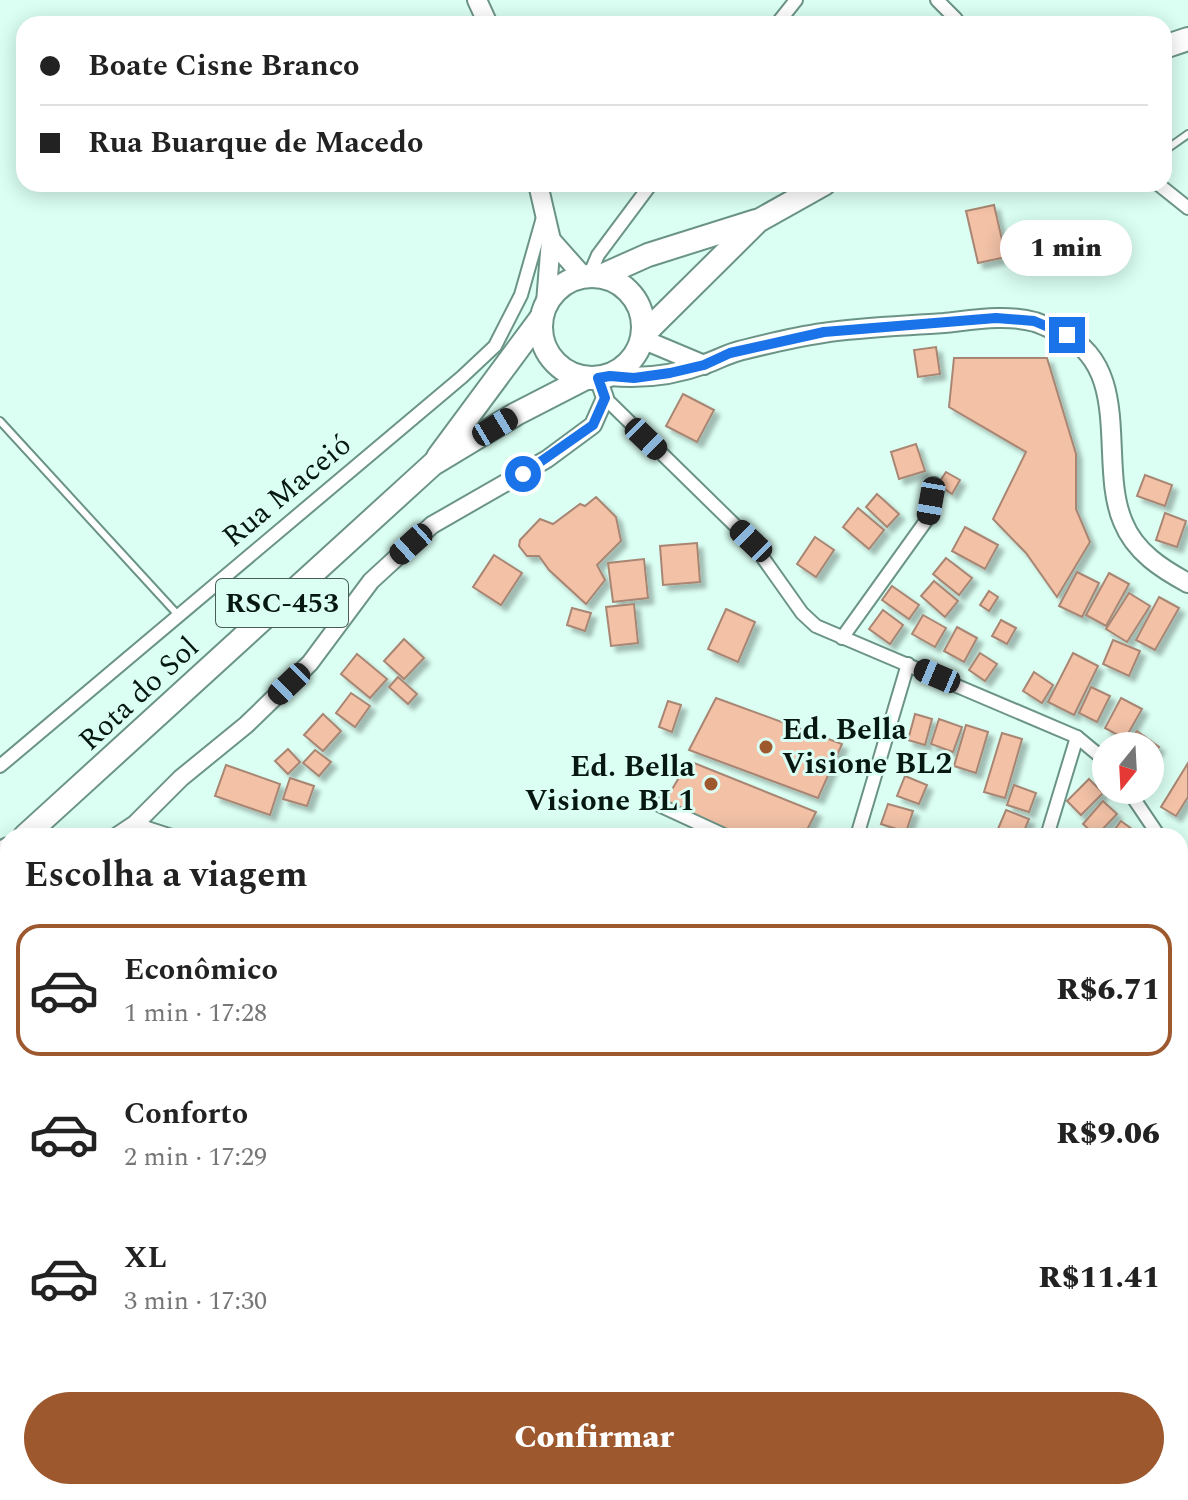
<!DOCTYPE html>
<html lang="pt">
<head>
<meta charset="utf-8">
<style>
	body { margin:0; font-family:Spectral,serif; background:#f2f2f2; color:#222; height:100vh; display:flex; flex-direction:column; font-size:30px; white-space:nowrap }
	* { box-sizing:border-box; margin:0 }
	p { font-size:26px; color:#767676 }
	.icon { flex:none; width:44px; height:44px; fill:none; stroke:currentColor; stroke-width:2; stroke-linecap:round; stroke-linejoin:round }
	.map { position:relative; flex:1; overflow:hidden }
	.panel { position:absolute; left:0px; top:828px; width:1188px; height:672px; display:flex; flex-direction:column; background:#fff; border-radius:24px 24px 0 0; box-shadow:0 4px 20px #0003 }
	.panel>* { flex:none }
	.guide { position:absolute; left:16px; top:16px; width:1156px; height:176px; border-radius:24px; box-shadow:0 4px 20px #0003; display:grid; align-content:center; height:176px; padding:0 24px; background:#fff }
	.needle { width:52px; rotate:198deg }
	.controls { position:absolute; left:1092px; top:732px; display:grid; gap:16px }
	.controls a { display:grid; place-items:center; width:72px; height:72px; border-radius:50%; background:#fff; box-shadow:0 4px 20px #0003; font-size:40px }
	.end { position:absolute; width:36px; height:36px; margin:-18px; border:10px solid #1a73e8; background:#fff; box-shadow:0 0 0 4px #fff }
	.from { border-radius:50% }
	.bubble { position:absolute; height:56px; border-radius:28px; background:#fff; box-shadow:0 4px 20px #0003; font-size:26px; font-weight:800; line-height:56px; text-align:center }
	.car { position:absolute; width:24px; height:48px; margin:-24px -12px; border-radius:10px; box-shadow:0 0 6px 2px #0007; background:linear-gradient(#222 24%,#8ab4d8 0 40%,#222 0 76%,#8ab4d8 0 86%,#222 0) }
	.guide b { display:flex; align-items:center; gap:28px; height:76px; font-size:30px }
	.guide b+b { border-top:2px solid #e0e0e0 }
	.guide i { width:20px; height:20px; background:#222 }
	ul { padding:0; list-style:none }
	li { display:flex; align-items:center; gap:24px; height:132px; margin:0 16px 12px; padding:0 8px; border:4px solid transparent; border-radius:24px }
	li div { flex:1 }
	li b { display:block; font-size:30px }
	li em { font-style:normal; font-weight:800 }
	li.on { border-color:#9e582e }
	li>.icon { width:72px; height:72px; stroke-width:1.5 }
	h2 { padding:0 24px; font-size:36px; line-height:96px }
	.cta { display:flex; gap:16px; margin-top:auto; padding:16px 24px }
	.cta a { flex:1; height:92px; border-radius:48px; background:#9e582e; color:#fff; font-size:32px; font-weight:800; line-height:92px; text-align:center }
	.map>svg:first-child { display:block }
	.building { fill:#f2c1a6; stroke:#a88673; stroke-width:2; filter:url(#shadow) }
	.lines { fill:none; stroke-linecap:round; stroke-linejoin:round }
	.service-casing { stroke:#6b9487; stroke-width:10 }
	.minor-casing { stroke:#6b9487; stroke-width:16 }
	.tertiary-casing { stroke:#6b9487; stroke-width:20 }
	.secondary-casing { stroke:#6b9487; stroke-width:22 }
	.trunk-casing { stroke:#6b9487; stroke-width:26 }
	.service { stroke:#fff; stroke-width:6 }
	.minor { stroke:#fff; stroke-width:12 }
	.tertiary { stroke:#fff; stroke-width:16 }
	.secondary { stroke:#fff; stroke-width:18 }
	.trunk { stroke:#fff; stroke-width:22 }
	.route { stroke:#1a73e8; stroke-width:10 }
	.poi-dot { fill:#9e582e; stroke:#dbfff3; stroke-width:3 }
	.labels { text-anchor:middle; dominant-baseline:central; stroke-width:6; stroke-linejoin:round; paint-order:stroke }
	.shield { fill:#dbfff3; stroke:#475d56; stroke-width:2 }
	.shield-label { font-size:28px; font-weight:bold; fill:#071712 }
	.street-label { font-size:30px; fill:#071712; stroke:#dbfff3 }
	.poi-label { font-size:30px; font-weight:bold; fill:#071712; stroke:#dbfff3; text-anchor:start }
</style>
</head>
<body>
<div class="map">
<svg width="1188" height="1500" viewBox="0 0 1188 1500">
	<defs>
		<filter id="shadow"><feDropShadow dx="5.5" dy="5.5" stdDeviation="2" flood-color="#0004"/></filter>
	</defs>
	<rect width="100%" height="100%" fill="#dbfff3"/>
	<g class="building">
		<polygon points="994,205 1006,257 978,263 966,211"/>
		<polygon points="936,347 940,374 918,377 914,350"/>
		<polygon points="954,358 1047,358 1076,454 1076,509 1090,542 1057,597 1026,553 993,519 1026,452 949,407"/>
		<polygon points="683,394 714,410 697,442 666,426"/>
		<polygon points="916,444 925,471 899,479 891,452"/>
		<polygon points="946,472 960,480 952,494 938,484"/>
		<polygon points="1145,475 1172,485 1165,506 1137,496"/>
		<polygon points="877,494 899,514 887,527 866,507"/>
		<polygon points="596,497 616,517 621,541 597,565 605,580 586,604 549,570 539,556 527,556 519,546 520,540 540,519 553,524 580,504 585,506"/>
		<polygon points="858,508 884,530 869,549 843,527"/>
		<polygon points="1165,513 1186,521 1177,547 1156,540"/>
		<polygon points="965,527 998,545 985,569 952,551"/>
		<polygon points="815,537 834,550 816,577 797,564"/>
		<polygon points="697,543 700,582 663,585 660,546"/>
		<polygon points="494,555 522,573 501,605 473,587"/>
		<polygon points="946,558 972,578 959,595 933,574"/>
		<polygon points="644,559 648,598 613,602 608,563"/>
		<polygon points="1077,572 1099,583 1082,617 1059,606"/>
		<polygon points="1109,573 1129,584 1106,626 1086,615"/>
		<polygon points="934,581 958,601 945,617 921,596"/>
		<polygon points="892,586 919,605 909,619 882,600"/>
		<polygon points="989,591 998,597 989,611 980,605"/>
		<polygon points="1129,593 1150,606 1127,642 1106,629"/>
		<polygon points="1159,597 1179,608 1155,650 1136,640"/>
		<polygon points="634,604 638,643 611,646 606,607"/>
		<polygon points="572,608 591,613 585,631 567,625"/>
		<polygon points="726,609 755,622 738,662 708,649"/>
		<polygon points="883,610 903,625 890,644 869,629"/>
		<polygon points="923,615 946,628 935,647 912,634"/>
		<polygon points="1001,620 1016,628 1007,644 992,636"/>
		<polygon points="957,627 977,638 964,662 944,651"/>
		<polygon points="404,639 424,658 404,679 384,661"/>
		<polygon points="1113,640 1140,651 1129,676 1103,664"/>
		<polygon points="980,653 997,664 985,681 969,670"/>
		<polygon points="1073,653 1098,666 1074,715 1048,702"/>
		<polygon points="357,654 387,679 370,698 341,674"/>
		<polygon points="1034,672 1053,685 1042,703 1023,691"/>
		<polygon points="398,677 417,694 408,704 389,687"/>
		<polygon points="1091,687 1110,696 1097,722 1079,713"/>
		<polygon points="351,693 370,706 355,727 336,713"/>
		<polygon points="716,698 842,744 818,798 689,750"/>
		<polygon points="1121,698 1142,709 1125,739 1105,728"/>
		<polygon points="668,701 681,705 672,732 659,727"/>
		<polygon points="323,714 341,731 323,751 304,735"/>
		<polygon points="915,714 932,719 925,745 908,740"/>
		<polygon points="939,719 962,727 953,752 931,744"/>
		<polygon points="966,725 988,732 976,773 954,766"/>
		<polygon points="1137,731 1159,747 1150,758 1150,746 1125,746"/>
		<polygon points="1002,733 1022,739 1005,798 984,792"/>
		<polygon points="288,749 300,762 288,774 275,761"/>
		<polygon points="315,750 331,762 319,776 303,763"/>
		<polygon points="689,761 816,812 804,836 740,836 662,806"/>
		<polygon points="1188,763 1188,797 1176,816 1161,807"/>
		<polygon points="226,765 280,784 270,815 215,796"/>
		<polygon points="905,776 927,785 919,804 897,796"/>
		<polygon points="290,778 314,786 307,806 283,799"/>
		<polygon points="1089,779 1103,793 1081,815 1067,801"/>
		<polygon points="1014,785 1036,793 1029,812 1007,805"/>
		<polygon points="1103,801 1117,814 1096,836 1083,824"/>
		<polygon points="888,804 913,811 906,832 881,824"/>
		<polygon points="1006,810 1029,819 1022,836 995,836"/>
		<polygon points="1121,821 1136,832 1133,836 1110,836"/>
		<polygon points="1180,943 1188,953 1188,958 1180,964"/>
		<polygon points="1188,978 1188,1065 1180,1061 1180,994"/>
		<polygon points="5,1114 8,1115 8,1127 1,1124"/>
		<polygon points="1180,1118 1188,1121 1181,1142 1180,1142"/>
		<polygon points="0,1128 8,1131 8,1150 0,1147"/>
		<polygon points="0,1171 8,1174 8,1195 0,1193"/>
		<polygon points="0,1214 8,1216 6,1238 0,1236"/>
		<polygon points="8,1278 8,1333 0,1331 0,1304"/>
		<polygon points="0,1336 8,1339 4,1359 0,1358"/>
		<polygon points="1188,1348 1188,1374 1182,1372"/>
		<polygon points="0,1370 8,1373 8,1401 0,1399"/>
		<polygon points="0,1453 8,1456 8,1483 0,1480"/>
		<polygon points="123,1492 192,1492 190,1500 127,1500 121,1498"/>
		<polygon points="237,1492 268,1492 266,1500 234,1500"/>
		<polygon points="308,1492 334,1492 331,1500"/>
		<polygon points="344,1492 367,1492 372,1494 370,1500 341,1500"/>
		<polygon points="412,1492 448,1492 446,1500 422,1500 411,1497"/>
		<polygon points="486,1492 515,1492 512,1500"/>
		<polygon points="586,1492 613,1492 610,1500 583,1500"/>
		<polygon points="646,1492 652,1492 667,1497 666,1500 643,1500"/>
		<polygon points="788,1492 820,1492 818,1500"/>
		<polygon points="922,1492 944,1492 941,1500 920,1500"/>
		<polygon points="950,1492 968,1492 970,1493 968,1500 948,1500"/>
		<polygon points="1040,1492 1066,1492 1063,1500 1039,1495"/>
	</g>
	<g class="lines">
		<defs>
			<g id="service">
				<polyline points="1164,151 1188,134"/>
				<polyline points="0,421 179,616"/>
			</g>
			<g id="minor">
				<polyline points="937,0 956,19"/>
				<polyline points="777,24 796,0"/>
				<polyline points="1158,184 1188,208"/>
				<polyline points="589,276 598,255 651,184"/>
				<polyline points="605,398 751,541 802,613 816,626 1077,737 1106,761"/>
				<polyline points="842,638 928,518 934,484"/>
				<polyline points="0,766 462,377 495,346 521,295 544,214"/>
				<polyline points="1128,790 1159,836"/>
				<polyline points="648,800 726,836"/>
				<polyline points="135,824 172,836"/>
				<polyline points="857,836 908,664"/>
				<polyline points="1047,836 1077,737"/>
				<polyline points="1180,867 1188,876"/>
				<polyline points="0,1160 8,1163"/>
				<polyline points="1180,1164 1188,1167"/>
				<polyline points="0,1253 8,1255"/>
				<polyline points="728,1492 753,1500"/>
				<polyline points="34,1500 37,1492"/>
				<polyline points="211,1500 213,1492"/>
				<polyline points="391,1500 394,1492"/>
				<polyline points="566,1500 568,1492"/>
				<polyline points="836,1500 839,1492"/>
				<polyline points="1140,1500 1142,1492"/>
			</g>
			<g id="tertiary">
				<polyline points="117,836 135,824 181,778 246,725 310,663 371,581 432,525 547,459 593,425 605,398 598,378"/>
				<polyline points="0,880 3,901 0,919"/>
				<path d="M 0,1054 C 14,1010 5,960 2,915"/>
			</g>
			<g id="secondary">
				<polyline points="477,0 488,24"/>
				<polyline points="538,184 551,240 546,303"/>
				<polyline points="551,240 583,276"/>
				<polyline points="642,339 704,365"/>
				<path d="M 610,376 C 641,379 675,375 705,364 C 717,360 727,354 739,351 C 767,344 794,337 823,333 C 862,327 904,326 944,323 C 973,320 1007,314 1035,322 C 1044,325 1054,330 1063,334 C 1134,369 1098,464 1123,522 C 1135,552 1162,569 1188,583"/>
			</g>
			<g id="trunk">
				<polyline points="1164,47 1188,39"/>
				<circle cx="592" cy="327" r="51"/>
				<polyline points="601,276 648,255 756,221"/>
				<polyline points="643,335 758,221 824,184"/>
				<polyline points="438,457 541,318"/>
				<polyline points="25,836 433,464 516,414 586,378"/>
				<polyline points="0,855 8,849"/>
			</g>
		</defs>
		<use href="#service" class="service-casing"/>
		<use href="#minor" class="minor-casing"/>
		<use href="#tertiary" class="tertiary-casing"/>
		<use href="#secondary" class="secondary-casing"/>
		<use href="#trunk" class="trunk-casing"/>
		<use href="#service" class="service"/>
		<use href="#minor" class="minor"/>
		<use href="#tertiary" class="tertiary"/>
		<use href="#secondary" class="secondary"/>
		<use href="#trunk" class="trunk"/>
	</g>
	<g class="lines">
		<polyline class="route" points="523,474 593,425 605,398 598,378 610,376 634,378 670,373 704,365 730,353 824,332 996,318 1034,321 1067,335"/>
	</g>
	<g class="poi-dot">
		<circle cx="766" cy="747" r="8"/>
		<circle cx="711" cy="784" r="8"/>
	</g>
	<g class="labels">
		<rect class="shield" x="216" y="579" width="132" height="48" rx="6"/>
		<g class="shield-label">
			<text x="282" y="603">RSC-453</text>
		</g>
		<g class="street-label">
			<text transform="translate(287 491) rotate(-40)">Rua Maceió</text>
			<text transform="translate(139 694) rotate(-43)">Rota do Sol</text>
		</g>
		<g class="poi-label">
			<text x="782" y="730">Ed. Bella<tspan x="782" dy="34">Visione BL2</tspan></text>
			<text x="695" y="767" text-anchor="end">Ed. Bella<tspan x="695" dy="34">Visione BL1</tspan></text>
		</g>
	</g>
</svg>
<div class="controls">
<a><svg class="needle" viewBox="-14 -14 28 28"><path d="M0-13l5 13h-10z" fill="#e53935"/><path d="M0 13l5-13h-10z" fill="#767676"/></svg></a>
</div>
<i class="end from" style="left:523px;top:474px"></i>
<i class="end" style="left:1067px;top:335px"></i>
<div class="bubble" style="left:1000px;top:220px;width:132px">1 min</div>
<i class="car" style="left:495px;top:427px;rotate:59deg"></i>
<i class="car" style="left:646px;top:439px;rotate:134deg"></i>
<i class="car" style="left:931px;top:501px;rotate:190deg"></i>
<i class="car" style="left:751px;top:541px;rotate:314deg"></i>
<i class="car" style="left:411px;top:544px;rotate:228deg"></i>
<i class="car" style="left:937px;top:676px;rotate:293deg"></i>
<i class="car" style="left:289px;top:684px;rotate:226deg"></i>
<div class="guide">
<b><i class="from"></i>Boate Cisne Branco</b>
<b><i></i>Rua Buarque de Macedo</b>
</div>
<section class="panel">
<h2>Escolha a viagem</h2>
<ul>
<li class="on"><svg class="icon" aria-label="car" viewBox="0 0 24 24"><path d="M5 17H2v-5l4-1 3-4h7l3 4 3 1v5h-3M9 17h6M6 11h13"/><circle cx="7" cy="17" r="2"/><circle cx="17" cy="17" r="2"/></svg><div><b>Econômico</b><p>1 min · 17:28</p></div><em>R$6.71</em></li>
<li><svg class="icon" aria-label="car" viewBox="0 0 24 24"><path d="M5 17H2v-5l4-1 3-4h7l3 4 3 1v5h-3M9 17h6M6 11h13"/><circle cx="7" cy="17" r="2"/><circle cx="17" cy="17" r="2"/></svg><div><b>Conforto</b><p>2 min · 17:29</p></div><em>R$9.06</em></li>
<li><svg class="icon" aria-label="car" viewBox="0 0 24 24"><path d="M5 17H2v-5l4-1 3-4h7l3 4 3 1v5h-3M9 17h6M6 11h13"/><circle cx="7" cy="17" r="2"/><circle cx="17" cy="17" r="2"/></svg><div><b>XL</b><p>3 min · 17:30</p></div><em>R$11.41</em></li>
</ul>
<div class="cta"><a>Confirmar</a></div>
</section>
</div>
</body>
</html>
